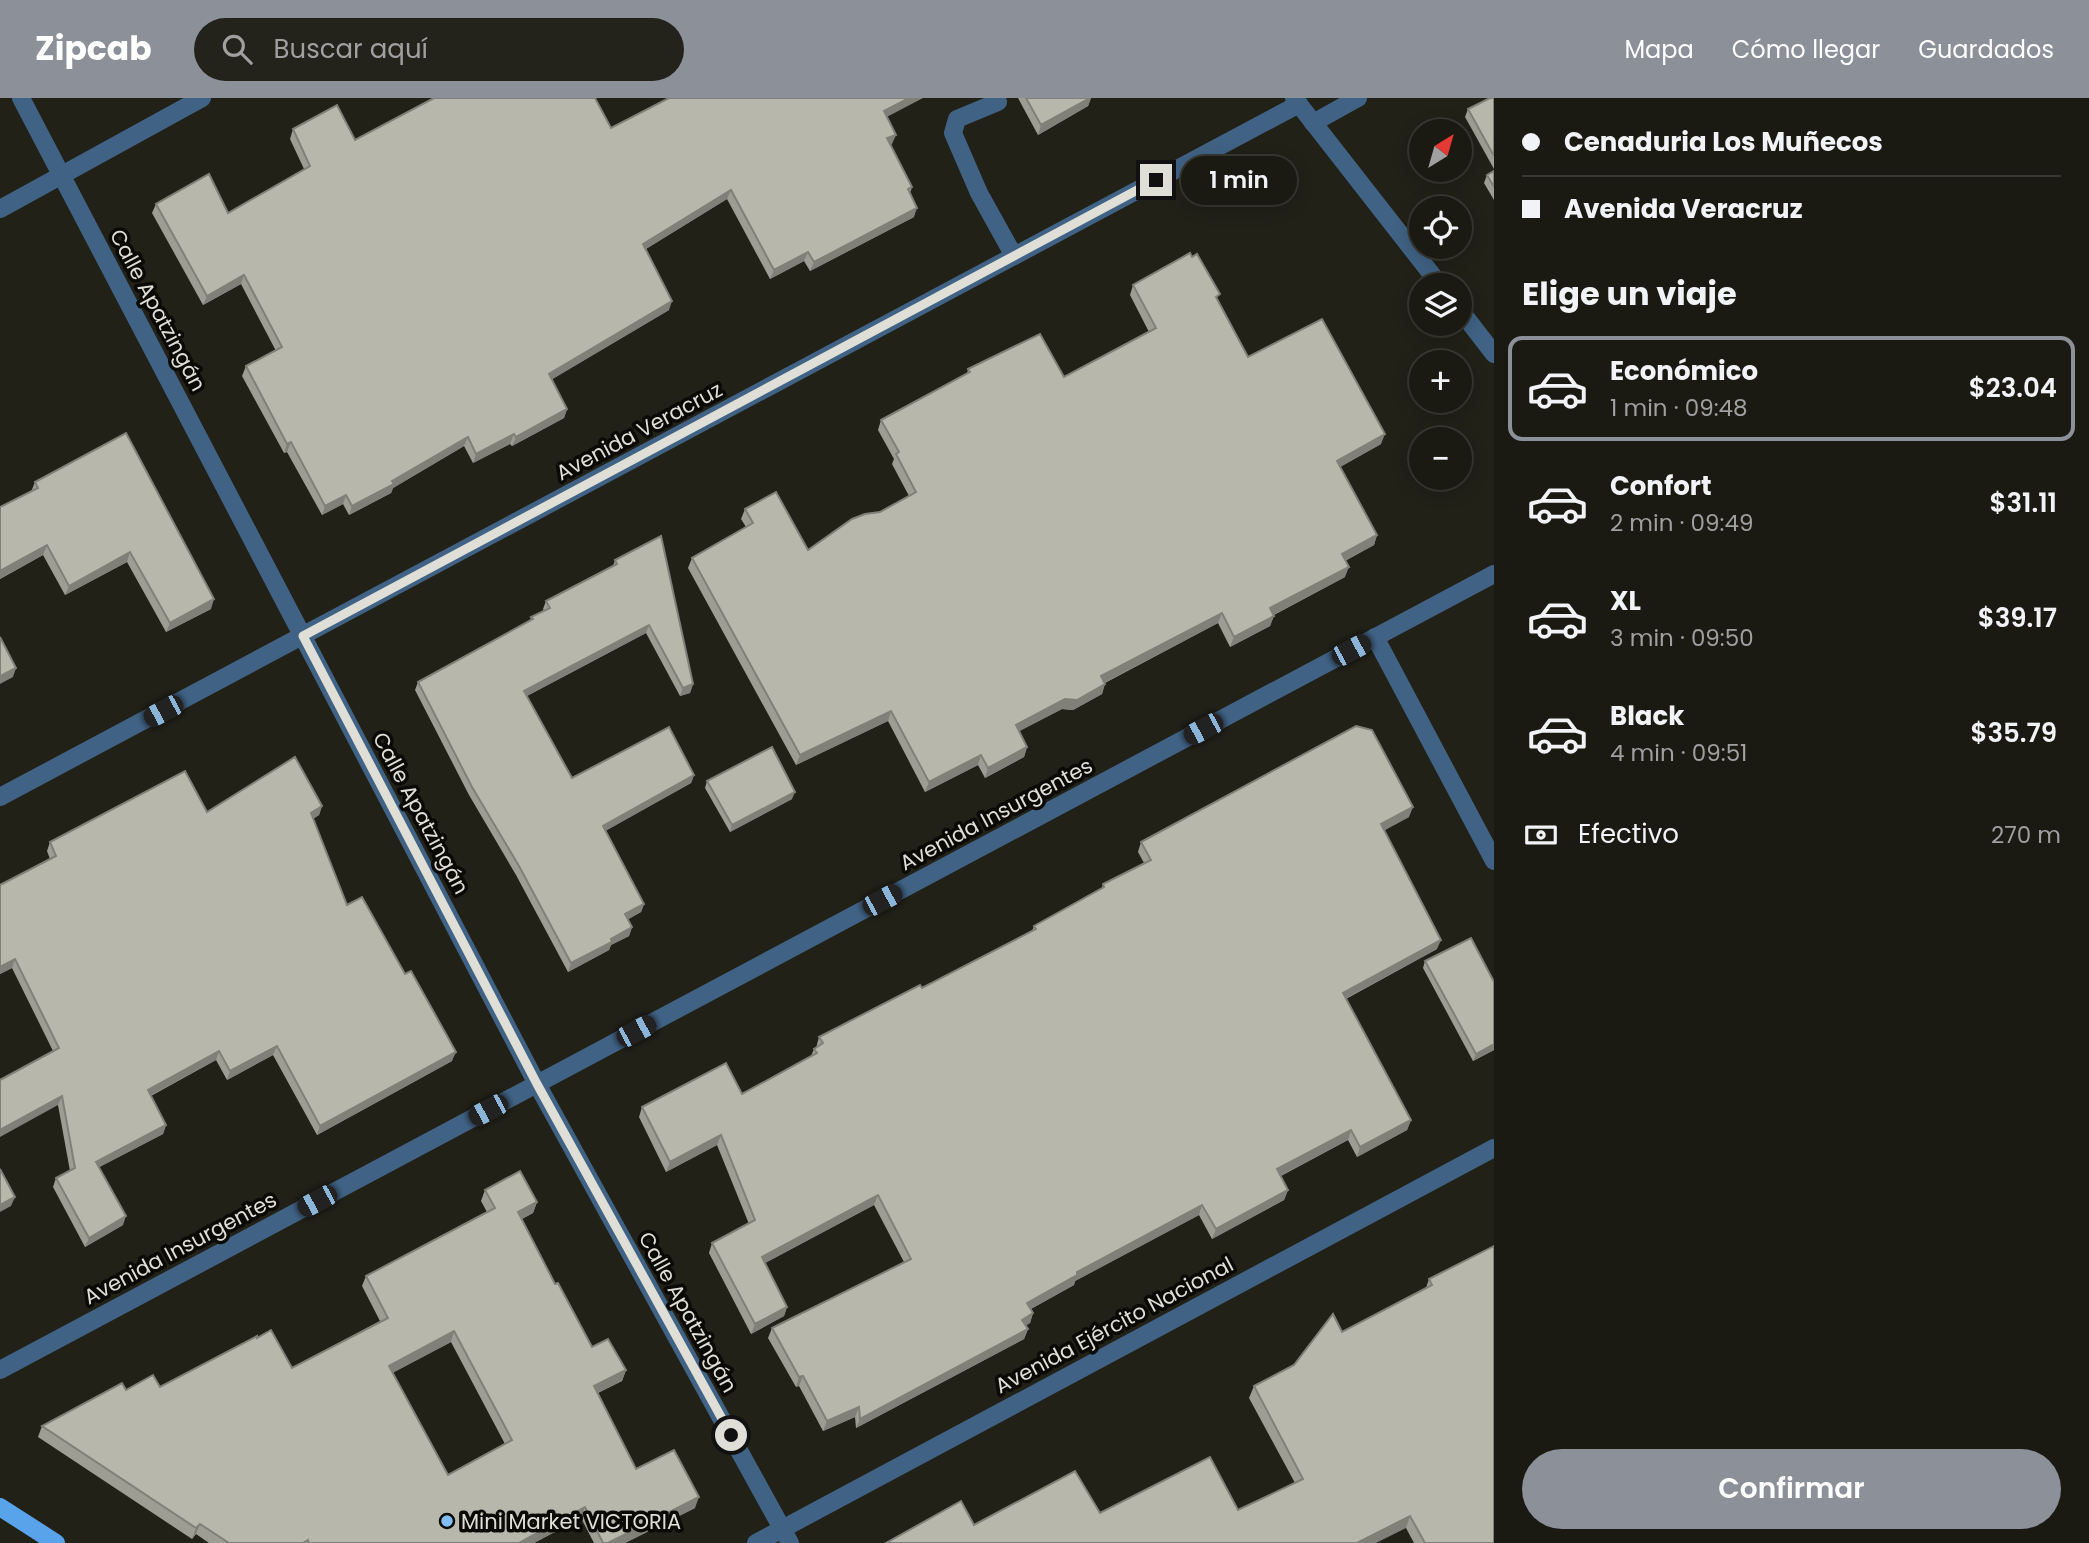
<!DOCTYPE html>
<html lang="es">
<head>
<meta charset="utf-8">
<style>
	body { margin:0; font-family:Poppins,sans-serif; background:#23221b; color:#f1f3f6; height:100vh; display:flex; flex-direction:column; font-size:26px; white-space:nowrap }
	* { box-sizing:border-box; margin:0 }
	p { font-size:23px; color:#9fa09f }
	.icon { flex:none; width:38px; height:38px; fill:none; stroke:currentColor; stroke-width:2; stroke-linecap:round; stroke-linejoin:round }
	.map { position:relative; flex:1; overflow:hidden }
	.sheet { display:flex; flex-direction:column; background:#1a1912; width:595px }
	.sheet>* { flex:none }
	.guide { display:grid; align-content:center; height:154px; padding:0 28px; background:#1a1912 }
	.needle { width:46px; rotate:37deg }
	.tools { position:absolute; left:1409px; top:21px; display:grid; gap:14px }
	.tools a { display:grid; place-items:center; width:63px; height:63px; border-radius:50%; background:#1a1912; box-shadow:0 4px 18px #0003,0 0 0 2px #383832; font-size:35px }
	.end { position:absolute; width:32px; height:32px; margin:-16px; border:9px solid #dfdfd8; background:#111; box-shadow:0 0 0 4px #111 }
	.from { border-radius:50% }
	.bubble { position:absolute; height:49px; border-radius:24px; background:#1a1912; box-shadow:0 4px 18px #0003,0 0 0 2px #383832; font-size:23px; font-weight:600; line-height:49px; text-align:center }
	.car { position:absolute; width:21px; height:42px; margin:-21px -10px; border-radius:9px; box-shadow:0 0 5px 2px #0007; background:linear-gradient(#222 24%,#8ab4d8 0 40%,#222 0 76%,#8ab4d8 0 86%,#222 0) }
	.guide b { display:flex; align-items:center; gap:24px; height:66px; font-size:26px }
	.guide b+b { border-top:2px solid #383832 }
	.guide i { width:18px; height:18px; background:#f1f3f6 }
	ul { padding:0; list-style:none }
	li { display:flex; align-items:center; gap:21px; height:105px; margin:0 14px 10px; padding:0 14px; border:4px solid transparent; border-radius:14px }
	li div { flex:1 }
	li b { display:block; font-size:26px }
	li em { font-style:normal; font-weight:600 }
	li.selected { border-color:#8c9099 }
	li>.icon { width:63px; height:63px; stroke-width:1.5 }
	h2 { padding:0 28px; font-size:32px; line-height:84px }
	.pay { display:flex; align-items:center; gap:18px; height:77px; padding:0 28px; font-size:26px }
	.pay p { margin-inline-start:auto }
	.action { display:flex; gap:14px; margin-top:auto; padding:14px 28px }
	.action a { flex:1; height:80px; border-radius:42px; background:#8c9099; color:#fff; font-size:28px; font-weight:600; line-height:80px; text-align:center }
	header { display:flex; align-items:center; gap:42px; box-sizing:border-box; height:98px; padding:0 35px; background:#8c9099; color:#fff }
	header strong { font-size:33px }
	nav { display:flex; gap:38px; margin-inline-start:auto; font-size:24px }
	.search { width:490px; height:63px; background:#23221b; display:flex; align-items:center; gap:18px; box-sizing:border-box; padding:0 24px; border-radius:38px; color:#9fa09f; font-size:26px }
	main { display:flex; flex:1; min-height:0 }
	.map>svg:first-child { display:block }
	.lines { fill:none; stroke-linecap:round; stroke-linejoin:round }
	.minor { stroke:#406284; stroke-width:18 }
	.major { stroke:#59a3ea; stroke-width:18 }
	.wall { fill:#9e9d93; fill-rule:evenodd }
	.shaded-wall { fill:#818078 }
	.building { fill:#b8b7ab; stroke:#818078; stroke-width:2; fill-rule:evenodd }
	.route { stroke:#dfdfd8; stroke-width:9 }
	.poi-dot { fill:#80bdfa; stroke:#0b0a07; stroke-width:2.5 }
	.labels { text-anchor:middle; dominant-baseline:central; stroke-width:7; stroke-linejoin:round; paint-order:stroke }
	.street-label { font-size:21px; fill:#dfdfd8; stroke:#0b0a07 }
	.poi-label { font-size:21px; fill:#dfdfd8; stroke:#0b0a07; text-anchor:start }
</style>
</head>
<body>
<header>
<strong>Zipcab</strong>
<div class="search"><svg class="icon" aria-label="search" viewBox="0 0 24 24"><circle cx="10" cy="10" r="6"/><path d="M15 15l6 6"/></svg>Buscar aquí</div>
<nav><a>Mapa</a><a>Cómo llegar</a><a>Guardados</a></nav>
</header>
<main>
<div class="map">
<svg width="1494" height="1445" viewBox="0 0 1494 1445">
	<rect width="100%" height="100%" fill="#222118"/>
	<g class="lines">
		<g class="minor">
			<polyline points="21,0 537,986 790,1445"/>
			<polyline points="1294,0 1440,187"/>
			<polyline points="998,4 957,21 953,35 979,95 1014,158"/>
			<polyline points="1313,25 1358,0"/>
			<polyline points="0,111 202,0"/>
			<polyline points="1460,212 1494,256"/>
			<polyline points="1375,539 1494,763"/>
			<polyline points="0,699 1299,6"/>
			<polyline points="0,1272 1494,476"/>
			<polyline points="756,1445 1494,1050"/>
		</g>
		<polyline class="major" points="0,1409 56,1445"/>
	</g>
	<g class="wall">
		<polygon points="1018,0 1091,0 1088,8 1038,37"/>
		<polygon points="1488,0 1494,0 1494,71 1465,19 1468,11 1488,1"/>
		<polygon points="887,19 892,46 890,47 912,89 910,95 914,119 810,173 804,163 770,181 727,101 646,151 669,212 552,281 567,311 564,320 512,348 510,346 473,365 464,348 393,390 391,395 349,417 343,406 322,417 287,354 284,355 242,278 246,268 276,253 241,186 203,207 152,115 156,106 228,115 304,71 290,41 293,31 355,42 611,30"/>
		<polygon points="1494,73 1494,102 1484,85 1487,77"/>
		<polygon points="1133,187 1218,203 1248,259 1381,346 1340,369 1377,437 1374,447 1345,463 1345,479 1274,517 1270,528 1230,549 1218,525 1105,585 1102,596 1073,612 1062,611 1019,633 1027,649 1024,659 985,680 978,667 925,694 888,623 796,667 688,470 692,460 746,429 741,421 745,411 808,452 909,398 892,366 894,361 878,332 881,322 967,276 968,271 1064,279 1149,234 1130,197"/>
		<polygon points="35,384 211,511 166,534 127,464 65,497 43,457 0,481 0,409 31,394"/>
		<polygon points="615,462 693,586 690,595 680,598 646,535 527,598 572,680 694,677 691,685 605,733 644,806 641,814 628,821 632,829 629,838 611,847 609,852 568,874 516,777 469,697 415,592 418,584 530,523 531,519 544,513 543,511 546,503 613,468"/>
		<polygon points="707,683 792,701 730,734 705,690"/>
		<polygon points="322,708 319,717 313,721 347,807 452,963 317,1037 273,957 227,982 216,962 151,998 166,1027 163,1036 99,1069 123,1127 85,1149 53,1089 56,1080 70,1073 58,1007 53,953 12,870 0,876 0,787 50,761 47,753 50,744 207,714"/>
		<polygon points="1409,719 1384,732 1437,851 1346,901 1411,1022 1407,1032 1357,1059 1348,1042 1281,1078 1288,1092 1284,1102 1212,1141 1199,1117 1075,1183 1074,1187 1031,1211 1033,1215 1030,1225 1026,1227 1028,1231 1024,1241 856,1330 855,1319 823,1333 799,1288 796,1289 768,1240 772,1230 904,1164 874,1107 765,1165 787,1209 784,1218 751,1236 709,1155 712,1145 749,1126 717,1047 666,1074 639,1019 642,1009 742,996 811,958 814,951 816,950 819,939 922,890 1032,833 1034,828 1102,790 1103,786 1144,765 1138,754 1141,744"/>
		<polygon points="1425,863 1494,952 1473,963 1423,870"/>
		<path d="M 485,1092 L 537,1104 L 533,1115 L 522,1121 L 555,1186 L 592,1249 L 626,1272 L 622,1283 L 598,1295 L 636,1371 L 695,1410 L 625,1445 L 594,1445 L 581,1420 L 534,1445 L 209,1445 L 196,1436 L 192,1441 L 38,1339 L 42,1328 L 126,1292 L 160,1289 L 257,1240 L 292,1270 L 380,1223 L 362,1188 L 366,1178 L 487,1114 L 481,1103 ZM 451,1244 L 505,1346 L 448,1377 L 392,1275 Z"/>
		<polygon points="1494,1148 1494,1445 1414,1445 1406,1430 974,1427 1100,1415 1238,1412 1295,1385 1249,1300 1254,1288 1294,1267 1342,1234 1426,1190 1429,1181"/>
	</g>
	<g class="shaded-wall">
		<polygon points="909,0 923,0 881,22 884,13"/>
		<polygon points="1090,0 1091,0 1088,8 1038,37 1041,27"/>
		<polygon points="896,37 892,46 884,50 887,40"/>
		<polygon points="731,92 727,101 639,155 643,146"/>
		<polygon points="917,110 914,119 810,173 814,164"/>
		<polygon points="808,154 804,163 770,181 774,172"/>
		<polygon points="244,177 241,186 203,207 207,198"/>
		<polygon points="672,203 669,212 546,285 549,276"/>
		<polygon points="567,311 564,320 512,348 516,339"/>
		<polygon points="514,336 510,346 473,365 476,356"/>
		<polygon points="1385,336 1381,346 1333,373 1337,363"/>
		<polygon points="468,339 464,348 393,390 391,395 349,417 352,408 392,383"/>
		<polygon points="291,344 287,354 284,355 287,346"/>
		<polygon points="346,397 343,406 322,417 325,408"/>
		<polygon points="1377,437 1374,447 1338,466 1342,456"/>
		<polygon points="47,447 43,457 0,481 0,473"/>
		<polygon points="130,454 127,464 65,497 69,488"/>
		<polygon points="1349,469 1345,479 1267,520 1270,510"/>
		<polygon points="214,501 211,511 166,534 170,525"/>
		<polygon points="1222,515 1218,525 1098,588 1101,578"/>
		<polygon points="1274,518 1270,528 1230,549 1234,539"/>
		<polygon points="649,527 646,535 521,601 524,593"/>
		<polygon points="16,570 13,579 0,586 0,578"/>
		<polygon points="693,586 690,595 680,598 683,590"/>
		<polygon points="1105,586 1102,596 1073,612 1062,611 1012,637 1016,627 1065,601"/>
		<polygon points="891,613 888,623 796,667 800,657"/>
		<polygon points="1027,649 1024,659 985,680 988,670"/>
		<polygon points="981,657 978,667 925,694 929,684"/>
		<polygon points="694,677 691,685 600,736 603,728"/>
		<polygon points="795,694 792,701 730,734 732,727"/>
		<polygon points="322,708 319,717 307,724 311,715"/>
		<polygon points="1413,709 1409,719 1378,736 1381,726"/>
		<polygon points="644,806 641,814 622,825 625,816"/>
		<polygon points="632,829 629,838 611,847 609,852 568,874 571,865 611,841"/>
		<polygon points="1441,842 1437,851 1339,904 1343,895"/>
		<polygon points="15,861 12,870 0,876 0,869"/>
		<polygon points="1494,946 1494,952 1473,963 1476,956"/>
		<polygon points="277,948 273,957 227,982 230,973"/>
		<polygon points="219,953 216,962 144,1001 148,992"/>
		<polygon points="456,954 452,963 317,1037 320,1028"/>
		<polygon points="62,998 58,1007 0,1039 0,1032"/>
		<polygon points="1411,1022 1407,1032 1357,1059 1360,1049"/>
		<polygon points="166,1027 163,1036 92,1073 96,1064"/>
		<polygon points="1351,1032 1348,1042 1274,1081 1277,1071"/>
		<polygon points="721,1037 717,1047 666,1074 670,1064"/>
		<polygon points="1288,1092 1284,1102 1212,1141 1216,1131"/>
		<polygon points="878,1097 874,1107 758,1169 762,1159"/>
		<polygon points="15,1099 11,1108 0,1114 0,1107"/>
		<polygon points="537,1104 533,1115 514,1125 518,1114"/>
		<polygon points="1202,1107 1199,1117 1075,1183 1074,1187 1023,1215 1027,1205 1077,1174"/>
		<polygon points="126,1118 123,1127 85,1149 89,1140"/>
		<polygon points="787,1209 784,1218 751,1236 755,1226"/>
		<polygon points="1033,1215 1030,1225 1019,1232 1022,1222"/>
		<polygon points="1028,1231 1024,1241 856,1330 860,1321"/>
		<polygon points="454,1233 451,1244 385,1279 389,1268"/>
		<polygon points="626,1272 622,1283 590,1298 594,1288"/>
		<polygon points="803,1278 799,1288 796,1289 799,1279"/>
		<polygon points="859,1309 855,1319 823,1333 827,1323"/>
		<polygon points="699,1399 695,1410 625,1445 608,1445"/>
		<polygon points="585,1409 581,1420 534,1445 519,1445"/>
		<polygon points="1410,1418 1406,1430 1376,1445 1357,1445"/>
		<polygon points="200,1426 196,1436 192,1441 196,1430"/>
	</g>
	<g class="building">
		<polygon points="434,0 595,0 611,30 669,0 909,0 884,13 896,37 887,40 912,89 908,91 917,110 814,164 808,154 774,172 731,92 643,146 672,203 549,276 567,311 516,339 514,336 476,356 468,339 392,383 394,386 352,408 346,397 325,408 291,344 287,346 246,268 282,249 244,177 207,198 156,106 209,76 228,115 310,68 293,31 337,7 355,42"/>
		<polygon points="1026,0 1090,0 1041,27"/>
		<polygon points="1490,0 1494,0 1494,58 1468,11"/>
		<polygon points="1494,73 1494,89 1487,77"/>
		<polygon points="1190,155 1192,159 1197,156 1220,196 1216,199 1248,259 1322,221 1385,336 1337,363 1377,437 1342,456 1349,469 1270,510 1274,518 1234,539 1222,515 1101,578 1105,586 1077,602 1065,601 1016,627 1027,649 988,670 981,657 929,684 891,613 800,657 692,460 753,425 745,411 776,394 808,452 852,421 865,416 880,414 916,394 896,356 899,354 881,322 970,274 968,271 1040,236 1064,279 1156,230 1133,187"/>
		<polygon points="126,335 214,501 170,525 130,454 69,488 47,447 0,473 0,409 38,390 35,384"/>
		<polygon points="661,438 693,586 683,590 649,527 524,593 572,680 669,629 694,677 603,728 644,806 625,816 632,829 611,841 612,844 571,865 519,768 472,689 418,584 533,521 531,519 550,510 546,503 617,466 615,462"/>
		<polygon points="0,539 16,570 0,578"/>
		<polygon points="1356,628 1372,632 1413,709 1381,726 1441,842 1343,895 1411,1022 1360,1049 1351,1032 1277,1071 1288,1092 1216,1131 1202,1107 1077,1174 1077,1177 1027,1205 1033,1215 1022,1222 1028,1231 860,1321 859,1309 827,1323 803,1278 799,1279 772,1230 911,1161 878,1097 762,1159 787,1209 755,1226 712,1145 755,1122 721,1037 670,1064 642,1009 726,965 742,996 817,955 814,951 823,945 819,939 920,887 922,890 1036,831 1034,828 1104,789 1103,786 1151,762 1141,744"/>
		<polygon points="772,649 795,694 732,727 707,683"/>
		<polygon points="295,659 322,708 311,715 347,807 362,799 405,876 411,873 456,954 320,1028 277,948 230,973 219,953 148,992 166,1027 96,1064 126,1118 89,1140 56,1080 75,1070 62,998 0,1032 0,982 59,950 15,861 0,869 0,787 56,758 50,744 185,673 207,714"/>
		<polygon points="1471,840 1494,884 1494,946 1476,956 1425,863"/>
		<polygon points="0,1071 15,1099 0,1107"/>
		<path d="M 520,1073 L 537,1104 L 518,1114 L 555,1186 L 558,1185 L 592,1249 L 608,1241 L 626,1272 L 594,1288 L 636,1371 L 674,1352 L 699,1399 L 608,1445 L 603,1445 L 585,1409 L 519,1445 L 309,1445 L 308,1442 L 303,1445 L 229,1445 L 200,1426 L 196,1430 L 42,1328 L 122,1285 L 126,1292 L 153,1277 L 160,1289 L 257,1238 L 257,1240 L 271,1232 L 292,1270 L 388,1220 L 366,1178 L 495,1110 L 485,1092 ZM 454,1233 L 512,1342 L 448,1377 L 389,1268 Z"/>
		<polygon points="1494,1148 1494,1445 1425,1445 1410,1418 1357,1445 886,1445 961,1403 974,1427 1075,1373 1100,1415 1210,1359 1238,1412 1303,1381 1254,1288 1294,1267 1333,1216 1342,1234 1432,1187 1429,1181"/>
	</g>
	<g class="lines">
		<polyline class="route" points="731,1337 537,986 303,538 1156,82"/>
	</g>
	<circle class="poi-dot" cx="447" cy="1423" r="7"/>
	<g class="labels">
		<g class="street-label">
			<text transform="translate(158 212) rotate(62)">Calle Apatzingán</text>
			<text transform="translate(639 333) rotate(-28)">Avenida Veracruz</text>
			<text transform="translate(421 715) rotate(62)">Calle Apatzingán</text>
			<text transform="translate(996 716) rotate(-28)">Avenida Insurgentes</text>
			<text transform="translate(180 1150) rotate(-28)">Avenida Insurgentes</text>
			<text transform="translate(688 1214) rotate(61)">Calle Apatzingán</text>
			<text transform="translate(1114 1227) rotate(-28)">Avenida Ejército Nacional</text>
		</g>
		<g class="poi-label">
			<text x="461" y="1423">Mini Market VICTORIA</text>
		</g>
	</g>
</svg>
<div class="tools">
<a><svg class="needle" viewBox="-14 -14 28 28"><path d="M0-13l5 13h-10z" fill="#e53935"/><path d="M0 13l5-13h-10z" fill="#9fa09f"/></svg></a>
<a><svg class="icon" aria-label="locate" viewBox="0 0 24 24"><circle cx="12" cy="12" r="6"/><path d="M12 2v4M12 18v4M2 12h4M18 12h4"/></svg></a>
<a><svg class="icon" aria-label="layers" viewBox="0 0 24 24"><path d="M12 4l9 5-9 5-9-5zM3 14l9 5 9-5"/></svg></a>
<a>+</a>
<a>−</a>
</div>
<i class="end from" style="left:731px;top:1337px"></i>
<i class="end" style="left:1156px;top:82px"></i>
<div class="bubble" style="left:1181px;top:58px;width:116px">1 min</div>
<i class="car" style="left:1351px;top:552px;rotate:62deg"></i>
<i class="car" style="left:163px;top:613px;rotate:242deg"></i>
<i class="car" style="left:1203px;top:631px;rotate:242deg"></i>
<i class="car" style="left:882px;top:802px;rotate:62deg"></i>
<i class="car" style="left:636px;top:933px;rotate:62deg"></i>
<i class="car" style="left:488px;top:1012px;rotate:242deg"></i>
<i class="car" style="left:317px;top:1103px;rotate:242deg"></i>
</div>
<section class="sheet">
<div class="guide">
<b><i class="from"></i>Cenaduria Los Muñecos</b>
<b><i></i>Avenida Veracruz</b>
</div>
<h2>Elige un viaje</h2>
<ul>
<li class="selected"><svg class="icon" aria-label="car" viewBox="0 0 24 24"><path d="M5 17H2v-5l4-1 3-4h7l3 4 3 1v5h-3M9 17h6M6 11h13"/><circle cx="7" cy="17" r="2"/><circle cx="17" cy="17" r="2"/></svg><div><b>Económico</b><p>1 min · 09:48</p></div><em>$23.04</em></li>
<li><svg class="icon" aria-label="car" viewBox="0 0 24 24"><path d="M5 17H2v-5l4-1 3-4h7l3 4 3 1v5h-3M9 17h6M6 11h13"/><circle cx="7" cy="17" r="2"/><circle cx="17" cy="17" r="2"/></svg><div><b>Confort</b><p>2 min · 09:49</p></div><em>$31.11</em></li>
<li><svg class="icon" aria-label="car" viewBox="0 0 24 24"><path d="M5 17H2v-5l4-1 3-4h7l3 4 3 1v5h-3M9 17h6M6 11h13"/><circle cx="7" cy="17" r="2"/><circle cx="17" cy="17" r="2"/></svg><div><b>XL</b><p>3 min · 09:50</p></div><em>$39.17</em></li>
<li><svg class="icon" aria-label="car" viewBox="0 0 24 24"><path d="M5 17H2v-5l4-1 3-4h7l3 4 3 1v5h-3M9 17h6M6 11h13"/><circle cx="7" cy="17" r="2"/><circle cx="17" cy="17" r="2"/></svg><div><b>Black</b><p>4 min · 09:51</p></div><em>$35.79</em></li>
</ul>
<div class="pay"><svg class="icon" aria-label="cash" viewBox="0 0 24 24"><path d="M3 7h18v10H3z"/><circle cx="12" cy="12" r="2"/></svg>Efectivo<p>270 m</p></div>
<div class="action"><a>Confirmar</a></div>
</section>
</main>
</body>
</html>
